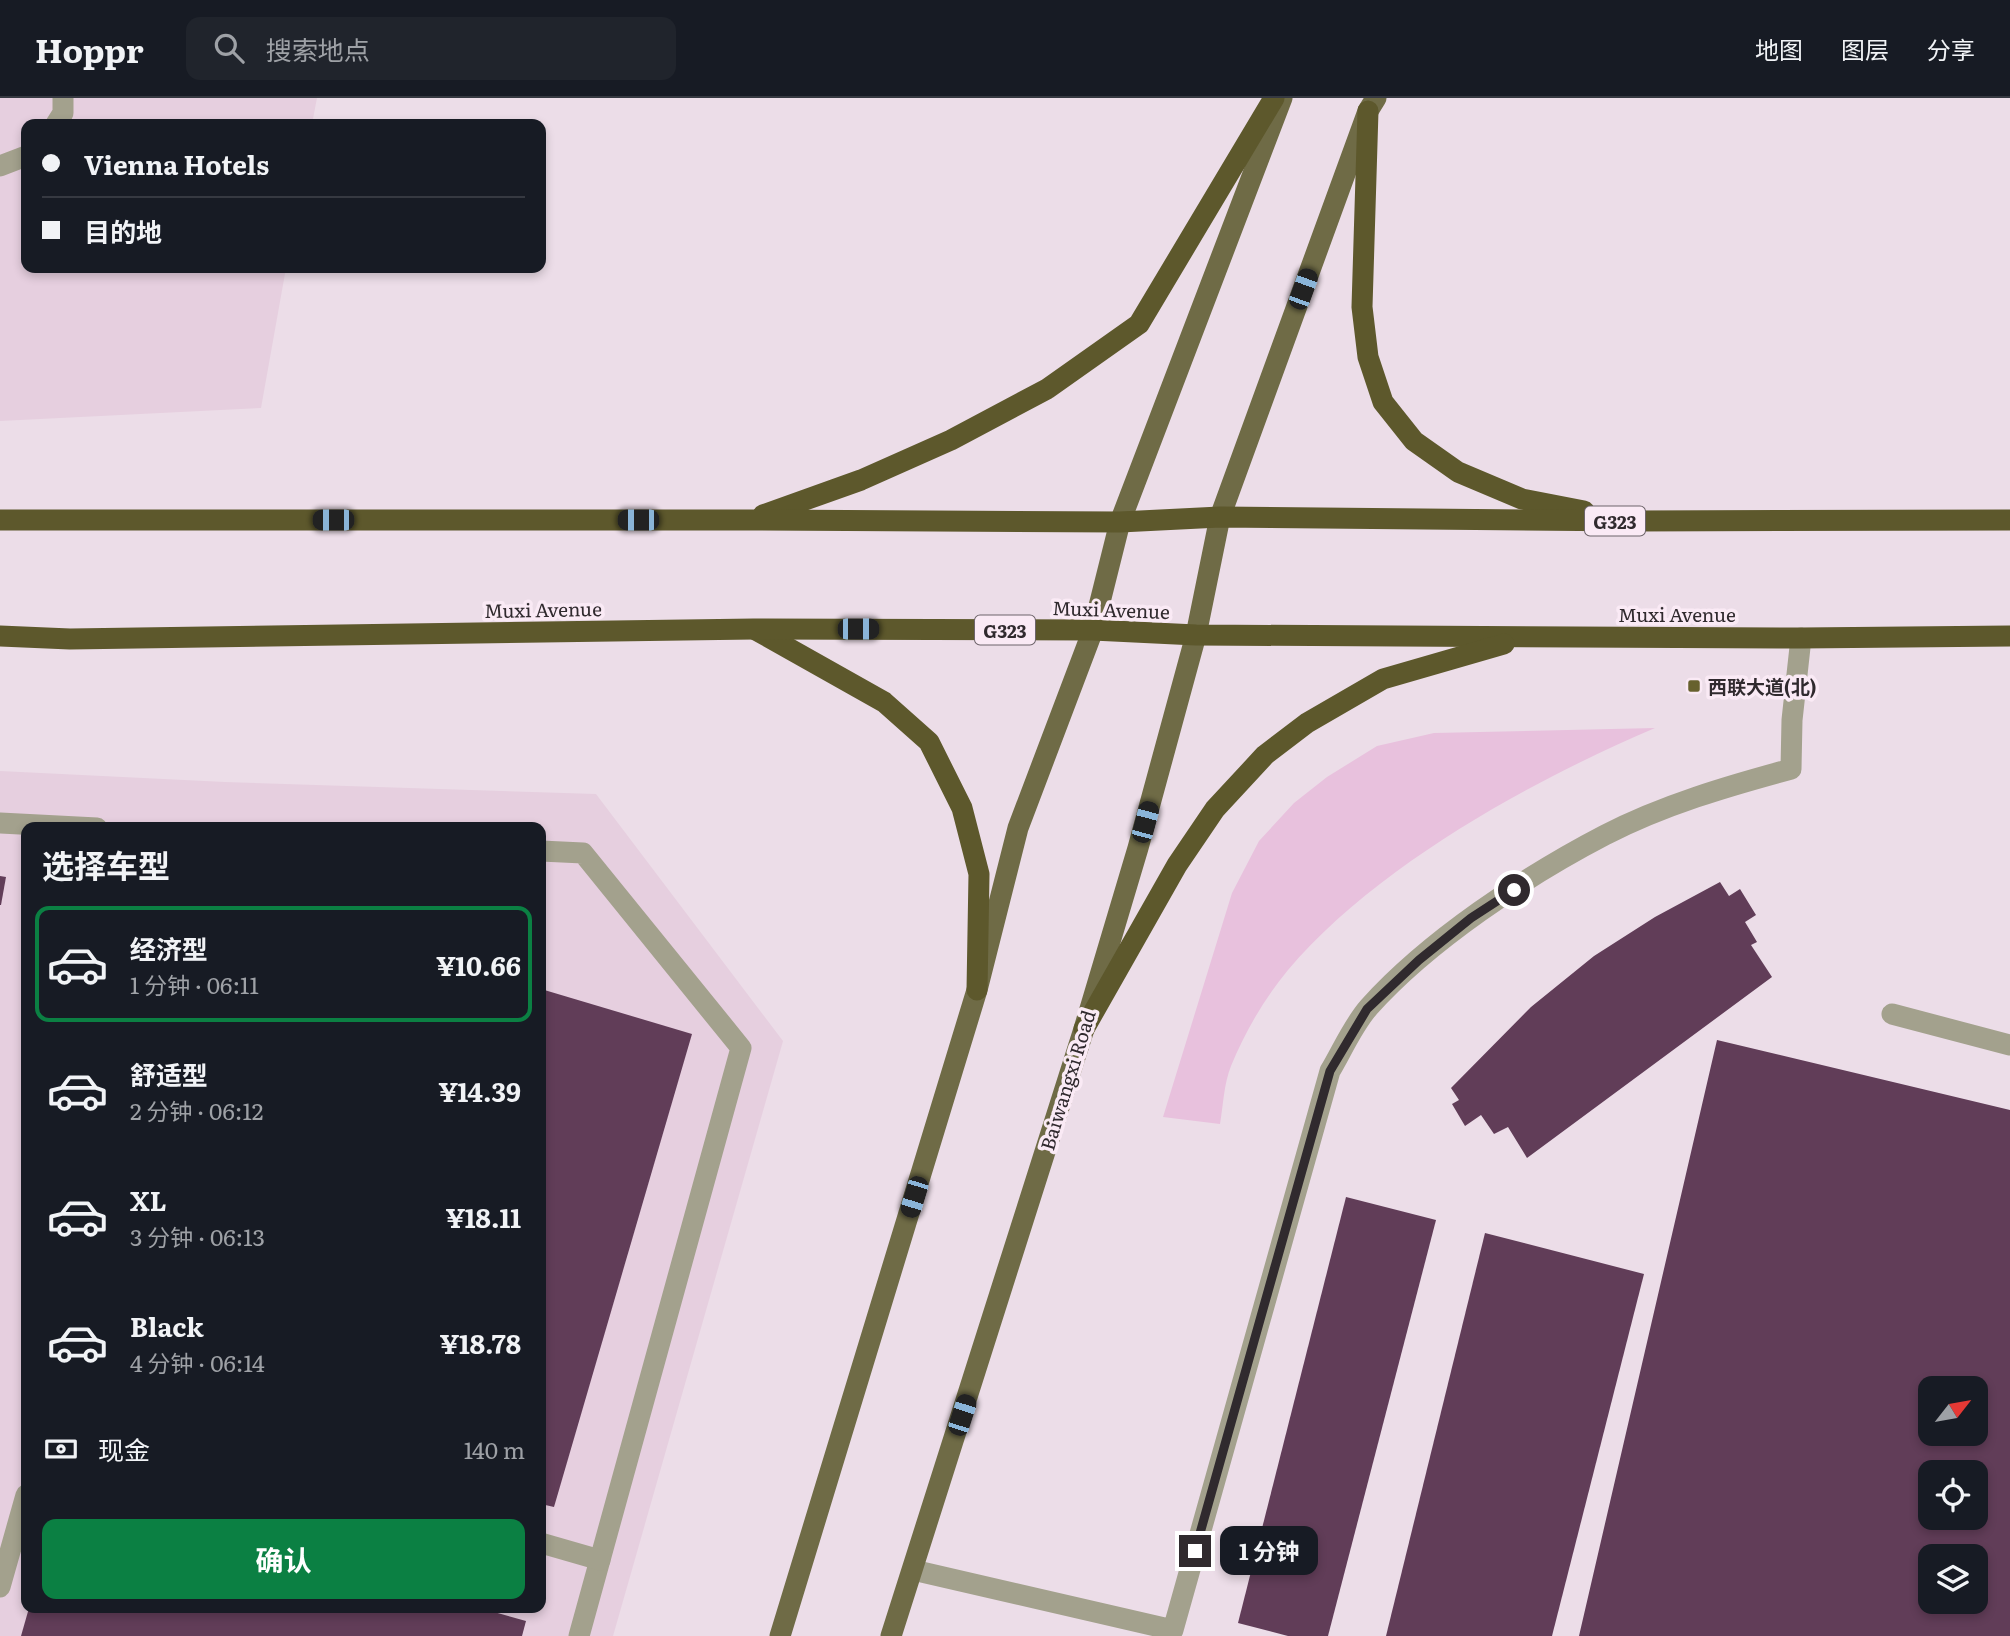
<!DOCTYPE html>
<html lang="zh">
<head>
<meta charset="utf-8">
<style>
	body { margin:0; font-family:Literata,"Noto Sans SC",serif; background:#20242c; color:#f1f3f6; height:100vh; display:flex; flex-direction:column; font-size:26px; white-space:nowrap }
	* { box-sizing:border-box; margin:0 }
	p { font-size:23px; color:#9ea1a6 }
	.icon { flex:none; width:38px; height:38px; fill:none; stroke:currentColor; stroke-width:2; stroke-linecap:round; stroke-linejoin:round }
	.map { position:relative; flex:1; overflow:hidden }
	.drawer { position:absolute; left:21px; top:724px; width:525px; height:791px; display:flex; flex-direction:column; background:#171b24; border-radius:14px; box-shadow:0 4px 10px #0003 }
	.drawer>* { flex:none }
	.guide { position:absolute; left:21px; top:21px; width:525px; height:154px; border-radius:14px; box-shadow:0 4px 10px #0003; display:grid; align-content:center; height:154px; padding:0 21px; background:#171b24 }
	.needle { width:46px; rotate:59deg }
	.controls { position:absolute; left:1918px; top:1278px; display:grid; gap:14px }
	.controls a { display:grid; place-items:center; width:70px; height:70px; border-radius:14px; background:#171b24; box-shadow:0 4px 10px #0003; font-size:35px }
	.end { position:absolute; width:32px; height:32px; margin:-16px; border:9px solid #302a2e; background:#fff; box-shadow:0 0 0 4px #fff }
	.from { border-radius:50% }
	.bubble { position:absolute; height:49px; border-radius:14px; background:#171b24; box-shadow:0 4px 10px #0003; font-size:23px; font-weight:700; line-height:49px; text-align:center }
	.car { position:absolute; width:21px; height:42px; margin:-21px -10px; border-radius:9px; box-shadow:0 0 5px 2px #0007; background:linear-gradient(#222 24%,#8ab4d8 0 40%,#222 0 76%,#8ab4d8 0 86%,#222 0) }
	.guide b { display:flex; align-items:center; gap:24px; height:66px; font-size:26px }
	.guide b+b { border-top:2px solid #363941 }
	.guide i { width:18px; height:18px; background:#f1f3f6 }
	ul { padding:0; list-style:none }
	li { display:flex; align-items:center; gap:21px; height:116px; margin:0 14px 10px; padding:0 7px; border:4px solid transparent; border-radius:14px }
	li div { flex:1 }
	li b { display:block; font-size:26px }
	li em { font-style:normal; font-weight:700 }
	li.selected { border-color:#0b8043 }
	li>.icon { width:63px; height:63px; stroke-width:1.5 }
	h2 { padding:0 21px; font-size:32px; line-height:84px }
	.pay { display:flex; align-items:center; gap:18px; height:77px; padding:0 21px; font-size:26px }
	.pay p { margin-inline-start:auto }
	.button { display:flex; gap:14px; margin-top:auto; padding:14px 21px }
	.button a { flex:1; height:80px; border-radius:14px; background:#0b8043; color:#fff; font-size:28px; font-weight:700; line-height:80px; text-align:center }
	header { display:flex; align-items:center; gap:42px; box-sizing:border-box; height:98px; padding:0 35px; background:#171b24; border-bottom:2px solid #363941 }
	header strong { font-size:33px }
	nav { display:flex; gap:38px; margin-inline-start:auto; font-size:24px }
	.search { width:490px; height:63px; background:#20242c; display:flex; align-items:center; gap:18px; box-sizing:border-box; padding:0 24px; border-radius:14px; color:#9ea1a6; font-size:26px }
	.map>svg:first-child { display:block }
	.built { fill:#e6cfdf; fill-rule:evenodd }
	.green { fill:#e8c1dd }
	.building { fill:#613d58; fill-rule:evenodd }
	.lines { fill:none; stroke-linecap:round; stroke-linejoin:round }
	.minor { stroke:#a3a18d; stroke-width:21 }
	.major { stroke:#6f6b46; stroke-width:21 }
	.highway { stroke:#5d582c; stroke-width:21 }
	.route { stroke:#302a2e; stroke-width:9 }
	.poi-dot { fill:#67612e; stroke:#faeaf5; stroke-width:2.5 }
	.labels { text-anchor:middle; dominant-baseline:central; stroke-width:7; stroke-linejoin:round; paint-order:stroke }
	.shield { fill:#faeaf5; stroke:#6d646a; stroke-width:2 }
	.shield-label { font-size:18px; font-weight:bold; fill:#302a2e }
	.street-label { font-size:19px; fill:#302a2e; stroke:#faeaf5 }
	.poi-label { font-size:19px; font-weight:bold; fill:#302a2e; stroke:#faeaf5; text-anchor:start }
</style>
</head>
<body>
<header>
<strong>Hoppr</strong>
<div class="search"><svg class="icon" aria-label="search" viewBox="0 0 24 24"><circle cx="10" cy="10" r="6"/><path d="M15 15l6 6"/></svg>搜索地点</div>
<nav><a>地图</a><a>图层</a><a>分享</a></nav>
</header>
<div class="map">
<svg width="2010" height="1538" viewBox="0 0 2010 1538">
	<rect width="100%" height="100%" fill="#ecdde8"/>
	<g class="built">
		<polygon points="0,0 317,0 312,26 26,26 26,170 286,170 261,310 0,323"/>
		<path d="M 0,673 L 225,684 L 596,696 L 783,943 L 613,1538 L 0,1538 ZM 26,730 L 541,730 L 541,1510 L 26,1510 Z"/>
	</g>
	<path class="green" d="M 1655,630 C 1531,683 1376,768 1288,872 C 1264,901 1245,934 1231,968 C 1224,985 1223,1008 1220,1026 L 1163,1019 L 1232,795 L 1259,743 L 1294,705 L 1327,679 L 1377,648 L 1434,635 Z"/>
	<g class="building">
		<polygon points="0,778 6,779 1,807 0,807"/>
		<polygon points="1720,784 1729,798 1740,791 1756,817 1745,824 1757,844 1751,847 1772,879 1527,1060 1508,1029 1494,1036 1481,1017 1465,1028 1452,1006 1459,1002 1451,990 1531,909 1594,858 1655,819"/>
		<polygon points="541,891 692,936 554,1409 541,1406"/>
		<path d="M 1717,942 L 2010,1012 L 2010,1538 L 1579,1538 ZM 1930,1290 L 1976,1290 L 1976,1335 L 1930,1335 ZM 1930,1374 L 1976,1374 L 1976,1419 L 1930,1419 ZM 1930,1458 L 1976,1458 L 1976,1503 L 1930,1503 Z"/>
		<polygon points="1346,1099 1436,1122 1328,1538 1288,1538 1238,1525"/>
		<polygon points="1485,1135 1644,1176 1552,1538 1386,1538"/>
		<polygon points="29,1510 480,1510 526,1523 522,1538 21,1538"/>
	</g>
	<g class="lines">
		<g class="minor">
			<polyline points="56,26 63,15 63,0"/>
			<polyline points="0,68 26,58"/>
			<polyline points="0,725 97,730"/>
			<polyline points="541,753 583,755 741,950 579,1538"/>
			<polyline points="1892,916 2010,947"/>
			<polyline points="541,1445 600,1462"/>
			<path d="M 913,1472 L 1173,1532 L 1330,973 C 1342,953 1353,927 1369,909 C 1428,843 1526,778 1605,737 C 1663,707 1728,688 1791,671 L 1792,622 L 1801,540"/>
			<polyline points="0,1489 26,1397"/>
		</g>
		<g class="major">
			<polyline points="780,1538 977,892 1018,730 1093,532 1120,424 1282,0"/>
			<polyline points="891,1538 1084,931 1138,750 1196,537 1220,419 1368,13 1376,0"/>
		</g>
		<g class="highway">
			<polyline points="1368,13 1362,209 1368,259 1383,304 1414,343 1458,374 1522,401 1584,413"/>
			<polyline points="763,417 861,382 951,342 1047,291 1139,226 1274,0"/>
			<polyline points="0,422 749,422 1120,424 1220,419 1634,423 2010,422"/>
			<polyline points="756,532 884,604 929,644 962,710 979,776 977,892"/>
			<polyline points="0,538 70,541 754,531 1093,532 1196,537 1801,540 2010,538"/>
			<polyline points="1084,931 1177,767 1215,711 1265,657 1307,625 1383,581 1504,546"/>
		</g>
	</g>
	<g class="lines">
		<polyline class="route" points="1195,1453 1330,973 1367,911 1419,862 1471,820 1514,792"/>
	</g>
	<rect class="poi-dot" x="1687" y="581" width="14" height="14" rx="3.5"/>
	<g class="labels">
		<g class="shield">
			<rect x="1585" y="408.5" width="60" height="29" rx="5"/>
			<rect x="975" y="517.5" width="60" height="29" rx="5"/>
		</g>
		<g class="shield-label">
			<text x="1615" y="423">G323</text>
			<text x="1005" y="532">G323</text>
		</g>
		<g class="street-label">
			<text transform="translate(543 511) rotate(-1)">Muxi Avenue</text>
			<text transform="translate(1111 511) rotate(2)">Muxi Avenue</text>
			<text x="1677" y="516">Muxi Avenue</text>
			<text transform="translate(1067 982) rotate(-73)">Baiwangxi Road</text>
		</g>
		<g class="poi-label">
			<text x="1708" y="588">西联大道(北)</text>
		</g>
	</g>
</svg>
<div class="controls">
<a><svg class="needle" viewBox="-14 -14 28 28"><path d="M0-13l5 13h-10z" fill="#e53935"/><path d="M0 13l5-13h-10z" fill="#9ea1a6"/></svg></a>
<a><svg class="icon" aria-label="locate" viewBox="0 0 24 24"><circle cx="12" cy="12" r="6"/><path d="M12 2v4M12 18v4M2 12h4M18 12h4"/></svg></a>
<a><svg class="icon" aria-label="layers" viewBox="0 0 24 24"><path d="M12 4l9 5-9 5-9-5zM3 14l9 5 9-5"/></svg></a>
</div>
<i class="end from" style="left:1514px;top:792px"></i>
<i class="end" style="left:1195px;top:1453px"></i>
<div class="bubble" style="left:1220px;top:1428px;width:98px">1 分钟</div>
<i class="car" style="left:1303px;top:191px;rotate:20deg"></i>
<i class="car" style="left:333px;top:422px;rotate:270deg"></i>
<i class="car" style="left:638px;top:422px;rotate:270deg"></i>
<i class="car" style="left:858px;top:531px;rotate:90deg"></i>
<i class="car" style="left:1145px;top:724px;rotate:15deg"></i>
<i class="car" style="left:914px;top:1099px;rotate:197deg"></i>
<i class="car" style="left:962px;top:1317px;rotate:18deg"></i>
<div class="guide">
<b><i class="from"></i>Vienna Hotels</b>
<b><i></i>目的地</b>
</div>
<section class="drawer">
<h2>选择车型</h2>
<ul>
<li class="selected"><svg class="icon" aria-label="car" viewBox="0 0 24 24"><path d="M5 17H2v-5l4-1 3-4h7l3 4 3 1v5h-3M9 17h6M6 11h13"/><circle cx="7" cy="17" r="2"/><circle cx="17" cy="17" r="2"/></svg><div><b>经济型</b><p>1 分钟 · 06:11</p></div><em>¥10.66</em></li>
<li><svg class="icon" aria-label="car" viewBox="0 0 24 24"><path d="M5 17H2v-5l4-1 3-4h7l3 4 3 1v5h-3M9 17h6M6 11h13"/><circle cx="7" cy="17" r="2"/><circle cx="17" cy="17" r="2"/></svg><div><b>舒适型</b><p>2 分钟 · 06:12</p></div><em>¥14.39</em></li>
<li><svg class="icon" aria-label="car" viewBox="0 0 24 24"><path d="M5 17H2v-5l4-1 3-4h7l3 4 3 1v5h-3M9 17h6M6 11h13"/><circle cx="7" cy="17" r="2"/><circle cx="17" cy="17" r="2"/></svg><div><b>XL</b><p>3 分钟 · 06:13</p></div><em>¥18.11</em></li>
<li><svg class="icon" aria-label="car" viewBox="0 0 24 24"><path d="M5 17H2v-5l4-1 3-4h7l3 4 3 1v5h-3M9 17h6M6 11h13"/><circle cx="7" cy="17" r="2"/><circle cx="17" cy="17" r="2"/></svg><div><b>Black</b><p>4 分钟 · 06:14</p></div><em>¥18.78</em></li>
</ul>
<div class="pay"><svg class="icon" aria-label="cash" viewBox="0 0 24 24"><path d="M3 7h18v10H3z"/><circle cx="12" cy="12" r="2"/></svg>现金<p>140 m</p></div>
<div class="button"><a>确认</a></div>
</section>
</div>
</body>
</html>
